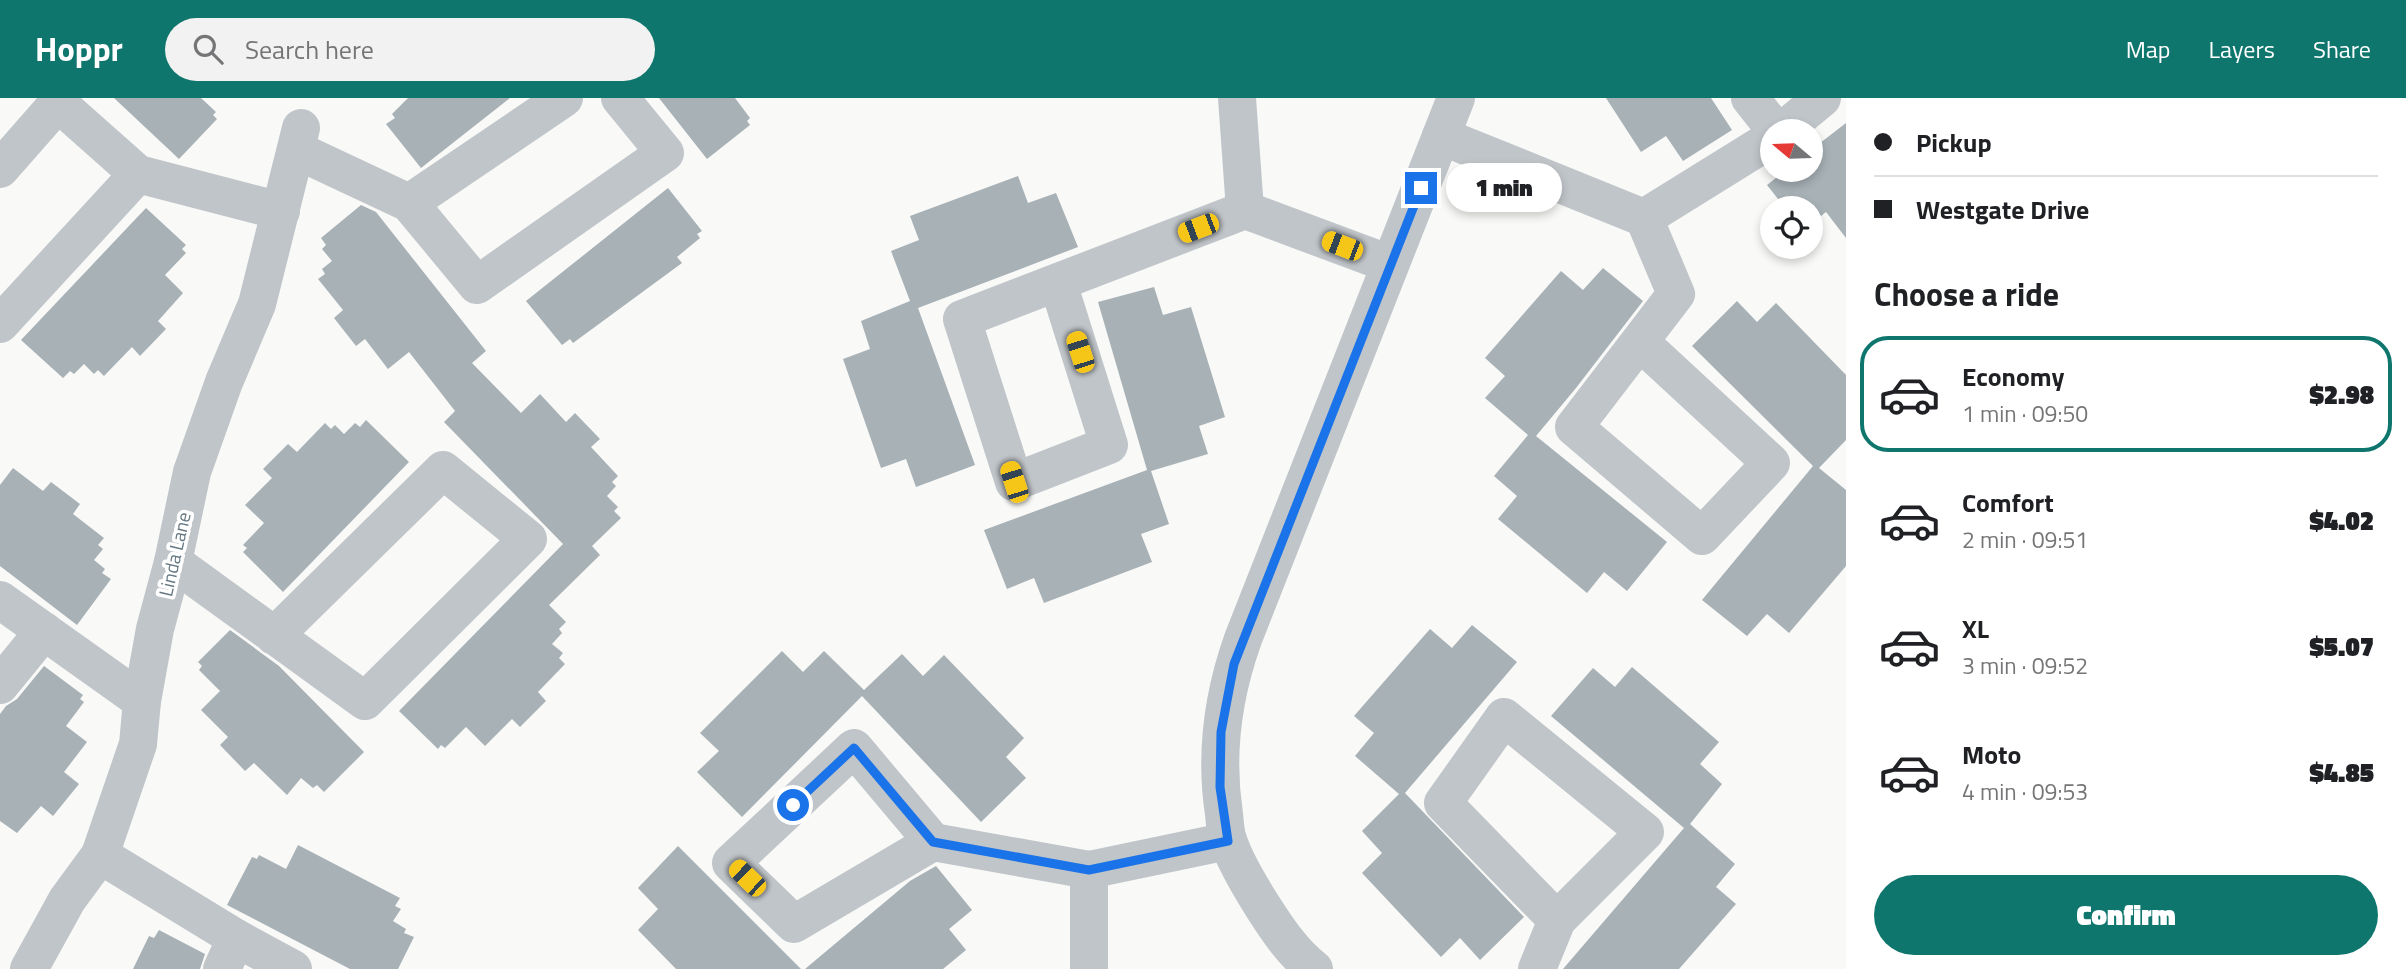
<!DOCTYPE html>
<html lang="en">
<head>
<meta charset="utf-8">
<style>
	body { margin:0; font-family:"Titillium Web",sans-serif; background:#f2f2f2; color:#202124; height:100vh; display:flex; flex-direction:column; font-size:26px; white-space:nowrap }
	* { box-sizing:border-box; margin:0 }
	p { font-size:23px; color:#757577 }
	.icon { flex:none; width:38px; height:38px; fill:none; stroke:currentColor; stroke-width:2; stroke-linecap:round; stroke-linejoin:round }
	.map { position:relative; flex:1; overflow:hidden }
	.sheet { display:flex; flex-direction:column; background:#fff; width:560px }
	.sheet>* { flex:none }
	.top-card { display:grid; align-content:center; height:154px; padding:0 28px; background:#fff }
	.needle { width:46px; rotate:289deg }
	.buttons { position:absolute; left:1760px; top:21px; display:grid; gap:14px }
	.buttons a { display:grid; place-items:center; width:63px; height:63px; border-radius:50%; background:#fff; box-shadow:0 4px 10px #0003; font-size:35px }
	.end { position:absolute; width:32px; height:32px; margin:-16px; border:9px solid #1a73e8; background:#fff; box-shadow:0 0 0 4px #fff }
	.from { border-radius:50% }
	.bubble { position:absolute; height:49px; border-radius:24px; background:#fff; box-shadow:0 4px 10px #0003; font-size:23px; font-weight:800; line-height:49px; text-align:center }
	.car { position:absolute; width:21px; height:42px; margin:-21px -10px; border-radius:9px; box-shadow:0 0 5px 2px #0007; background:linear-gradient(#f5c518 24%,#345 0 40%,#f5c518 0 76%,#345 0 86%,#f5c518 0) }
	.top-card b { display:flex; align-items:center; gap:24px; height:66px; font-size:26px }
	.top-card b+b { border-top:2px solid #e0e0e0 }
	.top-card i { width:18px; height:18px; background:#202124 }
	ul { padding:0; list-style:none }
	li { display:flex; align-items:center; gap:21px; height:116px; margin:0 14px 10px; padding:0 14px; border:4px solid transparent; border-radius:28px }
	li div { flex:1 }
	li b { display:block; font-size:26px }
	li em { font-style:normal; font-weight:800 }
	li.current { border-color:#0f766e }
	li>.icon { width:63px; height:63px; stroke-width:1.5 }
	h2 { padding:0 28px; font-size:32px; line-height:84px }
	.action { display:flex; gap:14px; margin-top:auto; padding:14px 28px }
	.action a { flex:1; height:80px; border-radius:42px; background:#0f766e; color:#fff; font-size:28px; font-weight:800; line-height:80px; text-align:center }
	header { display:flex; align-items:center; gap:42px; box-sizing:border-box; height:98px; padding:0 35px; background:#0f766e; color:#fff }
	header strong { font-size:33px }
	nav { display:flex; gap:38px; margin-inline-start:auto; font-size:24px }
	.search { width:490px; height:63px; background:#f2f2f2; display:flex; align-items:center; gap:18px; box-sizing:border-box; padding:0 24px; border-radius:38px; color:#757577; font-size:26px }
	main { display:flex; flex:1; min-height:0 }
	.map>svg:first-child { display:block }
	.building { fill:#a7b1b6 }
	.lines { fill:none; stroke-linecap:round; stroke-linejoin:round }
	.minor { stroke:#c0c5c9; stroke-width:38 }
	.route { stroke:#1a73e8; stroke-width:9 }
	.labels { text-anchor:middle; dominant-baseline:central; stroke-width:7; stroke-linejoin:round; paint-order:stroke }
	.street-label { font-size:19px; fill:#657781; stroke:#fff }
</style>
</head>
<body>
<header>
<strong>Hoppr</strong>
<div class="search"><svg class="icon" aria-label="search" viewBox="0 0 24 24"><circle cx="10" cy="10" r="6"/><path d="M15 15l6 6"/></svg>Search here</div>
<nav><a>Map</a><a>Layers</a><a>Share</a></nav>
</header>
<main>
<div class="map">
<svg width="1846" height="871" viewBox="0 0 1846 871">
	<rect width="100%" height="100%" fill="#f9f9f7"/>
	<g class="building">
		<polygon points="114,0 201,0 216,14 213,17 217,21 179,61"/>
		<polygon points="408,0 510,0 421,70 386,26 395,20 392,16"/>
		<polygon points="659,0 735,0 750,20 747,23 750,27 707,61"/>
		<polygon points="1606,0 1711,0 1732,32 1683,63 1666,38 1641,54"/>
		<polygon points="1846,25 1846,140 1826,114 1811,126 1811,110 1785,110 1767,87 1786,72 1811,72 1811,52"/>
		<polygon points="1018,78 1028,105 1056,95 1078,149 918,210 975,367 916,389 906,361 881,370 843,261 870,251 861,223 910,203 891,153 919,142 910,118"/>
		<polygon points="668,90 702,133 697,136 700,140 677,159 682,165 573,245 570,241 562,247 526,203"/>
		<polygon points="361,107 376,114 486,253 472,265 521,315 540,296 566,324 575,315 600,341 591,349 618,378 612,384 616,388 607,398 618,409 614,413 621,420 592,448 600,457 549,507 566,524 559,531 562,535 552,546 563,555 559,560 565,566 538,594 546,603 520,629 512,621 485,648 466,629 445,650 441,647 438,651 399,613 563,446 444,324 455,313 409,254 388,271 365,241 356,248 334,220 343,212 318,181 325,176 322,171 332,163 322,151 326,147 321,140"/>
		<polygon points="146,110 186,147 182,151 186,155 165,177 183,195 158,223 166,231 140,258 132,249 104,278 98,272 94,276 84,266 74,276 70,273 63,280 21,242"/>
		<polygon points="1603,170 1643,203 1576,290 1536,338 1667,444 1627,493 1604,474 1587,495 1498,421 1517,398 1494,378 1528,337 1485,300 1505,278 1485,260 1561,173 1583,192"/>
		<polygon points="1154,189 1163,217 1191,209 1225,319 1199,328 1208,356 1151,373 1169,426 1141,436 1152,464 1044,505 1034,480 1007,491 984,432 1147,372 1098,204"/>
		<polygon points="1737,203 1757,224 1776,205 1846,277 1846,342 1819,370 1846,392 1846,468 1789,535 1767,516 1747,538 1702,502 1813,368 1692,248"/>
		<polygon points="366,322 409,364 283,494 243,454 247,450 243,447 264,425 245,407 272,380 263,371 288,346 297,354 325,325 331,331 335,327 344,336 355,325 360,329"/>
		<polygon points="13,370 43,393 51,384 80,406 73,416 104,440 98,447 103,451 94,462 105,471 102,475 111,481 77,527 0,468 0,387"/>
		<polygon points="1472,527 1517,564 1405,695 1524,819 1480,862 1460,840 1441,859 1362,775 1382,755 1362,733 1399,696 1355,658 1374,635 1354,618 1430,531 1452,550"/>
		<polygon points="230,532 279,568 364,654 324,694 317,687 313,690 301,680 287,697 254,665 245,673 220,647 228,639 201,612 220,593 199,572 202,568 198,564"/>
		<polygon points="782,553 803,574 824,553 864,592 902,556 923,578 944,557 1024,640 1006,659 1026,680 981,724 862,598 742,719 697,674 719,653 700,635"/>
		<polygon points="44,568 83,597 80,601 84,604 66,628 87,644 64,674 79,686 53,718 41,708 17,735 0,723 0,616 6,608 17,601"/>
		<polygon points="1632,569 1719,644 1700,666 1722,686 1690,726 1735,766 1716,789 1736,806 1679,871 1563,871 1684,730 1551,618 1593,570 1615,589"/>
		<polygon points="298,747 400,800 395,808 401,811 393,823 406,831 404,835 414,839 398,871 350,871 227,807 252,759 257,761 259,757 286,771"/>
		<polygon points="678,748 801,871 676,871 638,832 658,811 638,790"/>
		<polygon points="936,768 972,812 949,831 966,852 943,871 805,871 910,783"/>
		<polygon points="159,832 205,856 200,871 133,871 149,838 154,840"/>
	</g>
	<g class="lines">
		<g class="minor">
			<polyline points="1237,0 1245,112"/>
			<polyline points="1750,0 1776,33"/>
			<polyline points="1782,33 1822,0"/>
			<polyline points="1441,38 1644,120 1676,196 1574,329 1702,438 1771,365 1640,244"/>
			<polyline points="296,52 409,105 477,187 665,55 620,0"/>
			<polyline points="0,71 58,5 138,76 281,113"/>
			<polyline points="409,105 564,0"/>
			<polyline points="1644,120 1773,40"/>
			<polyline points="1058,185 1109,347 1014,384 962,221 1245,112 1390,166"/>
			<polyline points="0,226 138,76"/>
			<polyline points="173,464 365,603 528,441 443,372 274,538"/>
			<polyline points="0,502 142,603"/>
			<polyline points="0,587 44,533"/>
			<polyline points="933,744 854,650 731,765 794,826 933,744 1089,772"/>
			<polyline points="100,757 236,840 293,871"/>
			<polyline points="29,871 67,802 100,757 138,646 142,603 155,531 173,464 192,374 224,284 257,206 301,30"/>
			<polyline points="222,871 236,840"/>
			<polyline points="1089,871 1089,772 1228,743"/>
			<path d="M 1314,871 C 1293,855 1277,831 1263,809 C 1251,790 1235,764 1228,742 C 1225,734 1225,724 1224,716 C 1215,657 1223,597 1243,541 L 1456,0"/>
			<polyline points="1537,871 1557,822 1645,734 1504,619 1443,705 1557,822"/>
		</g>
	</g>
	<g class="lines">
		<polyline class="route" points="793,707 854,650 933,744 1089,772 1228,743 1220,689 1221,634 1234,566 1421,90"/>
	</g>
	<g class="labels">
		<g class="street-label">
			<text transform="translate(174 456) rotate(-77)">Linda Lane</text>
		</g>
	</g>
</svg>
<div class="buttons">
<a><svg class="needle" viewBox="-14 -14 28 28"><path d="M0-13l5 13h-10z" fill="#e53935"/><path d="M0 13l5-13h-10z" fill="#757577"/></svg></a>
<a><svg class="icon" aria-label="locate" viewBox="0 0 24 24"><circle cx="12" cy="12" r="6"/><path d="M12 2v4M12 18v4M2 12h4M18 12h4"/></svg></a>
</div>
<i class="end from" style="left:793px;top:707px"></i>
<i class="end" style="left:1421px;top:90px"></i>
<div class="bubble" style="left:1446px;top:65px;width:116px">1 min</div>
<i class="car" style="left:1198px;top:130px;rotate:249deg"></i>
<i class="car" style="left:1342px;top:148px;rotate:291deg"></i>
<i class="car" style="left:1080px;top:254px;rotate:342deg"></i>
<i class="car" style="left:1014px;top:384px;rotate:342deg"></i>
<i class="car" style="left:747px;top:780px;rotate:314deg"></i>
</div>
<section class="sheet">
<div class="top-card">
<b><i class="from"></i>Pickup</b>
<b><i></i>Westgate Drive</b>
</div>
<h2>Choose a ride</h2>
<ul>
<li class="current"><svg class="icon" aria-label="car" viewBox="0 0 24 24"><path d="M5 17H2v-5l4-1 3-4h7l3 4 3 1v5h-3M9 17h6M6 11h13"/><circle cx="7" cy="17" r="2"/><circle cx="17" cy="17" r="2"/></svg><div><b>Economy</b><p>1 min · 09:50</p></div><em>$2.98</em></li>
<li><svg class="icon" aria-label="car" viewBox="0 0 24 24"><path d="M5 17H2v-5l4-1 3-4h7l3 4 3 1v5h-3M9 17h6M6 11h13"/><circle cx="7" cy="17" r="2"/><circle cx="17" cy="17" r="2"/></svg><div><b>Comfort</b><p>2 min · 09:51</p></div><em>$4.02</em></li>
<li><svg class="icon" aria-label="car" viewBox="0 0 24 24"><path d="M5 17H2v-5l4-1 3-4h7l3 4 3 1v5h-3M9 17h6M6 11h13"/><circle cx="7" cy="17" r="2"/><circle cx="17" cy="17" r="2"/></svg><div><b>XL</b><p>3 min · 09:52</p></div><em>$5.07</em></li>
<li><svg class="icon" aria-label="car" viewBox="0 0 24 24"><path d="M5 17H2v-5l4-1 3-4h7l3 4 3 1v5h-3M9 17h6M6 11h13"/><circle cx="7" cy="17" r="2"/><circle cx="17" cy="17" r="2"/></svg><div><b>Moto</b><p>4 min · 09:53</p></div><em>$4.85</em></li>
</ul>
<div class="action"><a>Confirm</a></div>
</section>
</main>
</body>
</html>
